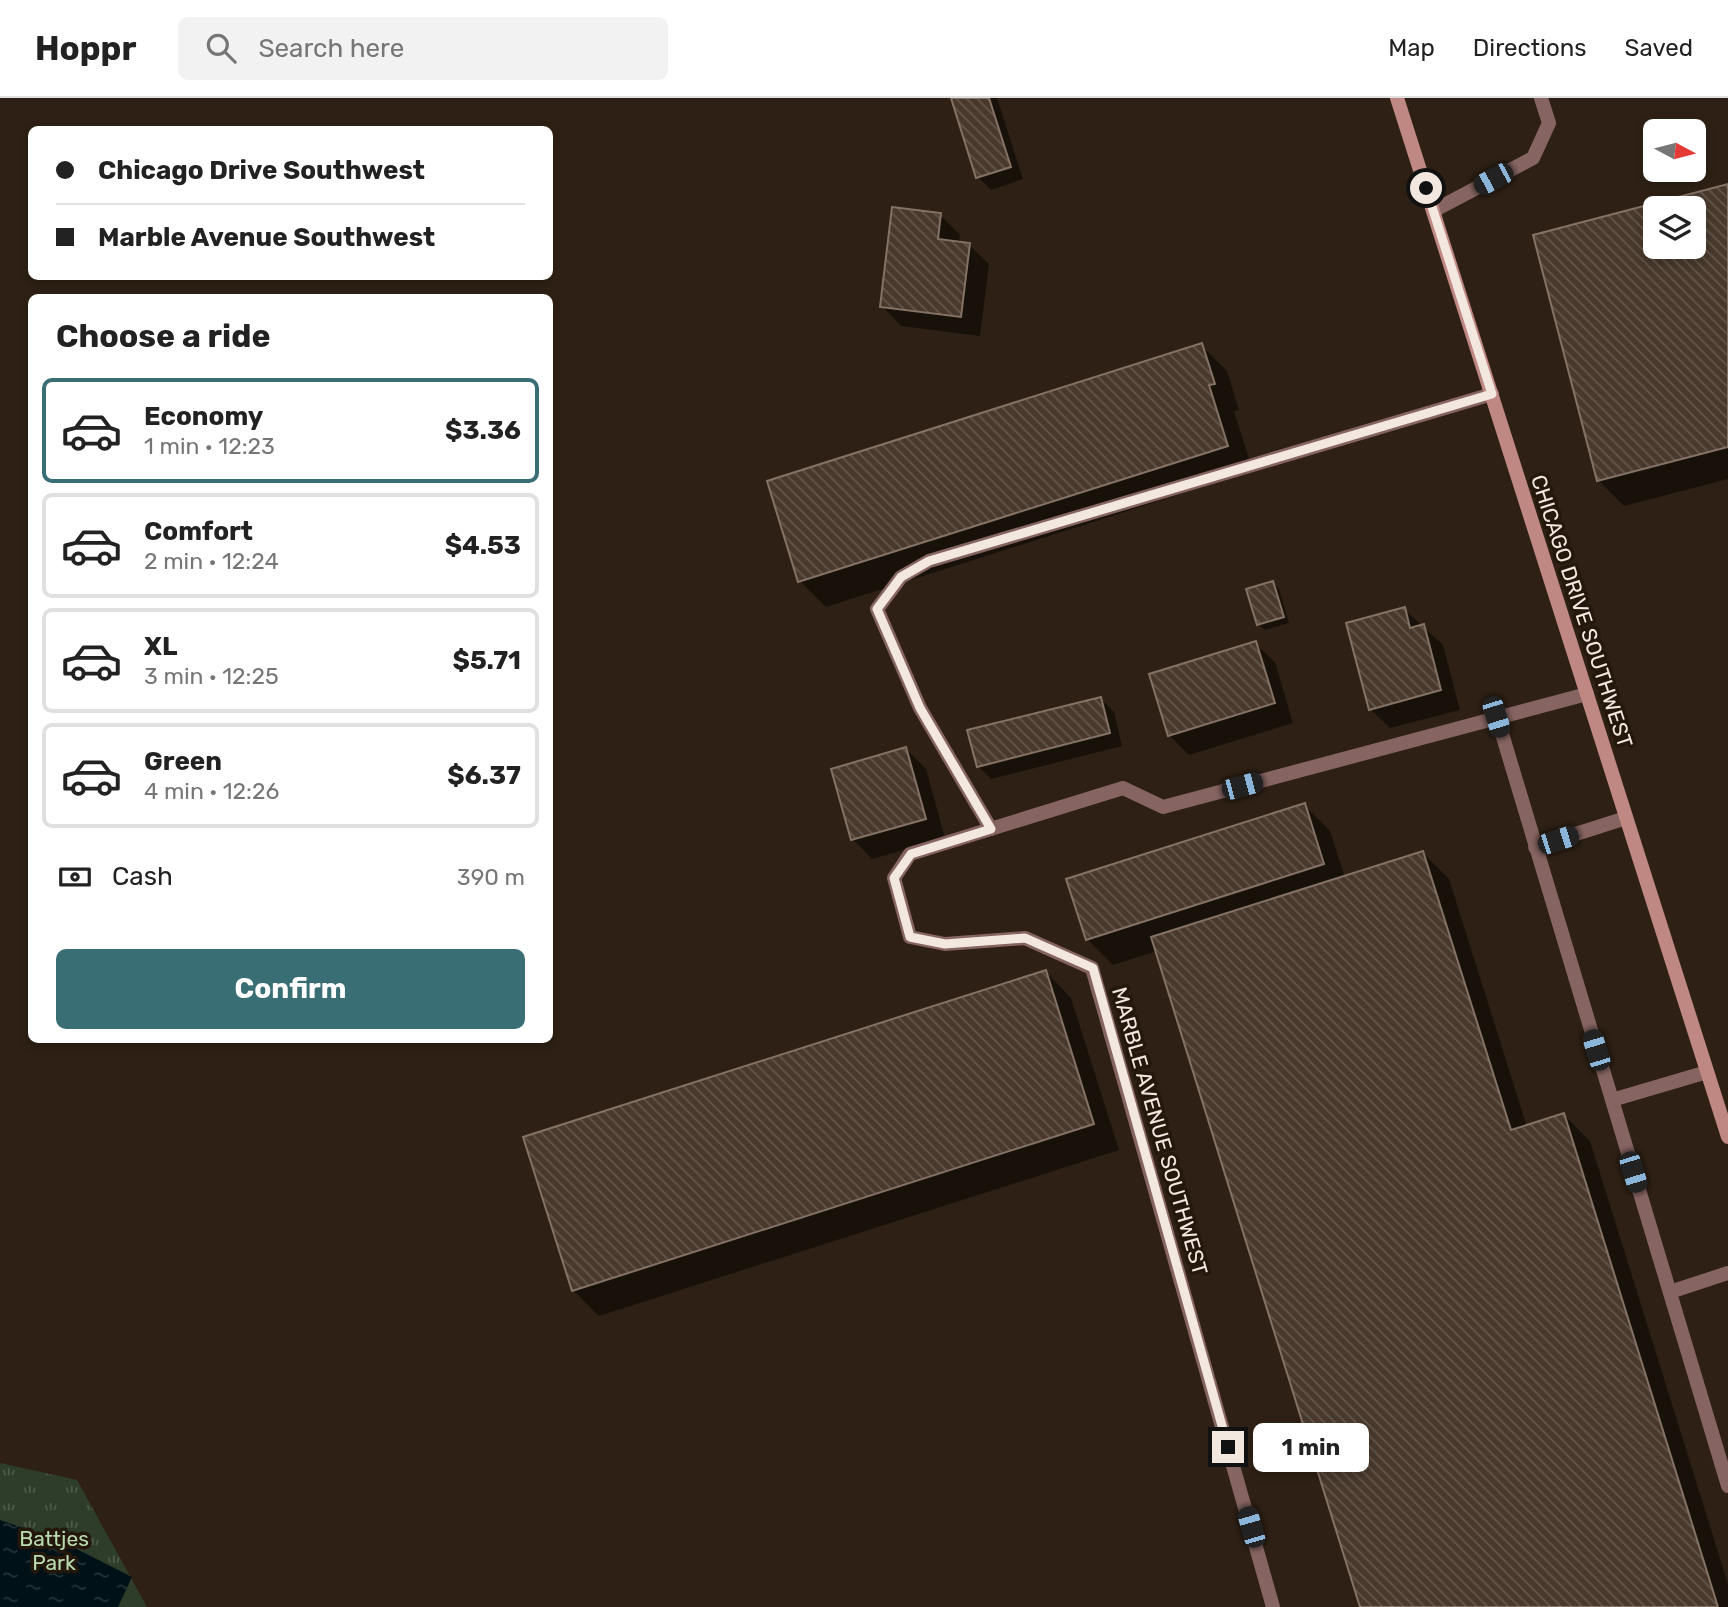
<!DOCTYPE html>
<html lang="en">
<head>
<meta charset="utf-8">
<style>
	body { margin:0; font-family:Rubik,sans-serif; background:#f2f2f2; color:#222; height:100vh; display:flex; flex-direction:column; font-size:26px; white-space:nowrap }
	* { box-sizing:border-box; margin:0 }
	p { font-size:23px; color:#767676 }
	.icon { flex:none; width:38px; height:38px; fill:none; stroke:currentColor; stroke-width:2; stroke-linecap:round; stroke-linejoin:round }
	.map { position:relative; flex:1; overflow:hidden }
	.side { position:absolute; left:28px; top:196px; width:525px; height:749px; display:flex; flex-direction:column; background:#fff; border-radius:10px; box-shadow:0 4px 10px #0003 }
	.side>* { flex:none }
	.top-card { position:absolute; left:28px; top:28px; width:525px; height:154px; border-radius:10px; box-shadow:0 4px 10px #0003; display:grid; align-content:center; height:154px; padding:0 28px; background:#fff }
	.needle { width:46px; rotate:97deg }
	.controls { position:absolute; left:1643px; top:21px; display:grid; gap:14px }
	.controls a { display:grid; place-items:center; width:63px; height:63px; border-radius:10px; background:#fff; box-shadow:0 4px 10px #0003; font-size:35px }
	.end { position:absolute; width:32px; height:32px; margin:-16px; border:9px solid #f2e8e0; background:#111; box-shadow:0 0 0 4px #111 }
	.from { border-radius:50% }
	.bubble { position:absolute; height:49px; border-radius:10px; background:#fff; box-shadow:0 4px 10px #0003; font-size:23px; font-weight:700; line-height:49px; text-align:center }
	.car { position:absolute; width:21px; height:42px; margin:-21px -10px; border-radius:9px; box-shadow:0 0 5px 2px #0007; background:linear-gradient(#222 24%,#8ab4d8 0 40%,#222 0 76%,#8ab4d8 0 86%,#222 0) }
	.top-card b { display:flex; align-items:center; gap:24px; height:66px; font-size:26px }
	.top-card b+b { border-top:2px solid #e0e0e0 }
	.top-card i { width:18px; height:18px; background:#222 }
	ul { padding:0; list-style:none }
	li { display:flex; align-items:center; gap:21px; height:105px; margin:0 14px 10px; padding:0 14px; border:4px solid #e0e0e0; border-radius:10px }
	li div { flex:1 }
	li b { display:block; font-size:26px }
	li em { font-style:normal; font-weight:700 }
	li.selected { border-color:#386e74 }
	li>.icon { width:63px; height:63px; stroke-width:1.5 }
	h2 { padding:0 28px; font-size:32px; line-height:84px }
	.pay { display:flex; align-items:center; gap:18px; height:77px; padding:0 28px; font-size:26px }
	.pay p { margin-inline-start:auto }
	.cta { display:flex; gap:14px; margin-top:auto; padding:14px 28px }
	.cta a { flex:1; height:80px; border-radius:10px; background:#386e74; color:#fff; font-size:28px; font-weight:700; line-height:80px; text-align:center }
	header { display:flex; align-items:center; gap:42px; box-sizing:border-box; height:98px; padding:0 35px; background:#fff; border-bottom:2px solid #e0e0e0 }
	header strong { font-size:33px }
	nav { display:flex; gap:38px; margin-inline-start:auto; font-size:24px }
	.search { width:490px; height:63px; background:#f2f2f2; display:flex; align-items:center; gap:18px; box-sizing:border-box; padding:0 24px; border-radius:10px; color:#767676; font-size:26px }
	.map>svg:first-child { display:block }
	.park { fill:url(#park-tufts) }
	.water { fill:url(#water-ripples) }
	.shadow { fill:#0007; fill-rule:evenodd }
	.building { fill:url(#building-back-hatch); stroke:#847264; stroke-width:2; fill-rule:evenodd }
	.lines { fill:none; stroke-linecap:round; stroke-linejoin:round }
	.service { stroke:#866461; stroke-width:14 }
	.secondary { stroke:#bf8883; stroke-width:14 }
	.route { stroke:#f2e8e0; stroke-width:9 }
	.labels { text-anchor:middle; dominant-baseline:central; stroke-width:7; stroke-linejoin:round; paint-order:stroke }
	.street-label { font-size:21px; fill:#f2e8e0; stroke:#24170b }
	.park-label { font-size:21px; fill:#b9dbaf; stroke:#24170b }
</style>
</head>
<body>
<header>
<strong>Hoppr</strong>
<div class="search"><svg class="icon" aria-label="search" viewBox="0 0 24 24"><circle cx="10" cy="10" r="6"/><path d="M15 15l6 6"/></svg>Search here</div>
<nav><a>Map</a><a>Directions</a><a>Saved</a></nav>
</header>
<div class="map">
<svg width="1728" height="1509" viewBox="0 0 1728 1509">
	<defs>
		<pattern id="park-tufts" width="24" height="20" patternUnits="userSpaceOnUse" patternTransform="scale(1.75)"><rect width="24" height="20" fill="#2e3d2a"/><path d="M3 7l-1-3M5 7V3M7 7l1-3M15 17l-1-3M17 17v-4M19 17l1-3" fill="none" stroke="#4d5949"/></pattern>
		<pattern id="water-ripples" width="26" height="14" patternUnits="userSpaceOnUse" patternTransform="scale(1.75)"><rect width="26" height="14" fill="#001118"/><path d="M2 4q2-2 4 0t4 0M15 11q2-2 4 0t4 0" fill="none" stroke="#263439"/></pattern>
		<pattern id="building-back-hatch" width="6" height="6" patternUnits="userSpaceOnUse" patternTransform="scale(1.75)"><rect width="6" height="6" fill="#48392c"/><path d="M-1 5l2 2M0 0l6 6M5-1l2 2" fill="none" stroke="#63564a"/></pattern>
	</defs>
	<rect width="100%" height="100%" fill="#2e2014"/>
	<polygon class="park" points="0,1365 77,1382 147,1509 0,1509"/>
	<polygon class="water" points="0,1422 61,1443 132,1479 118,1509 0,1509"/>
	<g class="shadow">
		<polygon points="953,0 997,0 1023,81 991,92 978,79"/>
		<path d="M 1728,88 L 1728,381 L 1624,408 L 1598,382 L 1536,138 ZM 1656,110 L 1694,110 L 1694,149 L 1656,149 Z"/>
		<polygon points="940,117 960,137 959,145 969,147 989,166 980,238 901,228 882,208"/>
		<polygon points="1201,247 1227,273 1239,312 1234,313 1253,373 826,509 800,483"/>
		<polygon points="1273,485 1279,491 1289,525 1265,532 1258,526"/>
		<polygon points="1404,511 1443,547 1460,612 1390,630 1370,611"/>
		<polygon points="1255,545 1275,564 1293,625 1189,657 1169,637"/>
		<polygon points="1101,601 1114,614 1122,648 991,681 978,668"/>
		<polygon points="906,651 926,671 945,740 872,761 853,741"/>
		<polygon points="1304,707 1330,733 1345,780 1423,755 1449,781 1527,1029 1564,1017 1590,1043 1728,1486 1728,1509 1362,1509 1157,853 1113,867 1087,841"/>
		<polygon points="1046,874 1071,900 1119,1052 599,1218 573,1192"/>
	</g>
	<g class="building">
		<polygon points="951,0 989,0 1011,69 976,80"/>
		<path d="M 1728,86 L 1728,349 L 1597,383 L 1533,137 ZM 1656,110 L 1694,110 L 1694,149 L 1656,149 Z"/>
		<polygon points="892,109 941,115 938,141 970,145 961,219 880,209"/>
		<polygon points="1202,245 1215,286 1209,287 1228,348 798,484 767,383"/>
		<polygon points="1273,483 1284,519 1257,527 1246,491"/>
		<polygon points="1405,509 1410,530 1424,526 1441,592 1369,612 1346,525"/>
		<polygon points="1256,543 1275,605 1168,638 1149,576"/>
		<polygon points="1101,599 1110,635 977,669 967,632"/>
		<polygon points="906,649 926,721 851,742 831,671"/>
		<polygon points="1305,705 1324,766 1086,842 1066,781"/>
		<polygon points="1423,753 1511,1032 1564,1015 1718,1509 1360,1509 1151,839"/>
		<polygon points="1046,872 1094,1026 572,1193 523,1039"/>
	</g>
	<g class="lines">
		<g class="service">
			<polyline points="1433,113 1533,60 1549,25 1541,0"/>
			<polyline points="1497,619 1728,1388"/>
			<polyline points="991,731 920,610 877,511 901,479 929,463 1492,296"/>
			<polyline points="1535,749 1626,720"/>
			<polyline points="1612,1002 1707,974"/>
			<polyline points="1670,1194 1728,1175"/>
			<polyline points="1273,1509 1092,870 1025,840 945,846 910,839 894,780 910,756 1123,690 1163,709 1587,596"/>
		</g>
		<polyline class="secondary" points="1397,0 1728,1039"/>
	</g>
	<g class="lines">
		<polyline class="route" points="1228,1349 1093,870 1025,840 945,846 910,839 894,780 911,756 991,731 920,610 877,511 901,479 929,463 1492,296 1426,90"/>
	</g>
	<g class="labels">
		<g class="street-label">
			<text transform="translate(1582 513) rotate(72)">CHICAGO DRIVE SOUTHWEST</text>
			<text transform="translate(1160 1033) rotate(74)">MARBLE AVENUE SOUTHWEST</text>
		</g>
		<g class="park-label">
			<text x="54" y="1440">Battjes<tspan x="54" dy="24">Park</tspan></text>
		</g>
	</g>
</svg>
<div class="controls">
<a><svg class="needle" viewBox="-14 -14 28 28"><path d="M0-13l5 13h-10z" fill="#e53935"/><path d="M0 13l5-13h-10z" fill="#767676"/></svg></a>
<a><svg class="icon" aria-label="layers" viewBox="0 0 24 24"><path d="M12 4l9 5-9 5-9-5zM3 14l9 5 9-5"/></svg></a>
</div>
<i class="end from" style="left:1426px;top:90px"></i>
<i class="end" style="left:1228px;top:1349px"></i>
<div class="bubble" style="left:1253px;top:1325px;width:116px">1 min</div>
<i class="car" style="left:1493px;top:81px;rotate:242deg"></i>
<i class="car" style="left:1496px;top:619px;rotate:163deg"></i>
<i class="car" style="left:1242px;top:688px;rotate:75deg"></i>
<i class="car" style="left:1558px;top:742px;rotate:72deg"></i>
<i class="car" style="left:1596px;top:952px;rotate:343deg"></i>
<i class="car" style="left:1633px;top:1074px;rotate:163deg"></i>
<i class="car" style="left:1251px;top:1429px;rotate:344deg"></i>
<div class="top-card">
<b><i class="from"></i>Chicago Drive Southwest</b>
<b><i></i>Marble Avenue Southwest</b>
</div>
<section class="side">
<h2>Choose a ride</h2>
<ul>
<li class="selected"><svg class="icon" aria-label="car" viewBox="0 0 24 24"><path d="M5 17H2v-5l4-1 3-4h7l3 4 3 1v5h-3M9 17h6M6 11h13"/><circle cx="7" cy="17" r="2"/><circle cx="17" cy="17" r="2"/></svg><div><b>Economy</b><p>1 min · 12:23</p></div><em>$3.36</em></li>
<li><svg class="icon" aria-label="car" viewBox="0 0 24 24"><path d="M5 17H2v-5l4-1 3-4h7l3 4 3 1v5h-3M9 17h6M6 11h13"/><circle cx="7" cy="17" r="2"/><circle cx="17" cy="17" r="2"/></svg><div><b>Comfort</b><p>2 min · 12:24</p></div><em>$4.53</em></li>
<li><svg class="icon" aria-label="car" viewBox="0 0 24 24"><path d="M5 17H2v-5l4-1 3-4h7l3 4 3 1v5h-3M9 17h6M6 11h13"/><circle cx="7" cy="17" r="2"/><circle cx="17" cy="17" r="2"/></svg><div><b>XL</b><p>3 min · 12:25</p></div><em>$5.71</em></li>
<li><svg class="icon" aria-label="car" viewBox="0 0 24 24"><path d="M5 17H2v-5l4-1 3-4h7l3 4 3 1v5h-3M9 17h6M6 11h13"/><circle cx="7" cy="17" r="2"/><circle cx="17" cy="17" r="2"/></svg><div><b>Green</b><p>4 min · 12:26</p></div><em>$6.37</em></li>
</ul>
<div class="pay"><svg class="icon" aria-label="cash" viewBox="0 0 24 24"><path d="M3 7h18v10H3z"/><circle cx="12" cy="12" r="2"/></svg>Cash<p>390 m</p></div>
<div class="cta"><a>Confirm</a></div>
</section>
</div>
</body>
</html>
